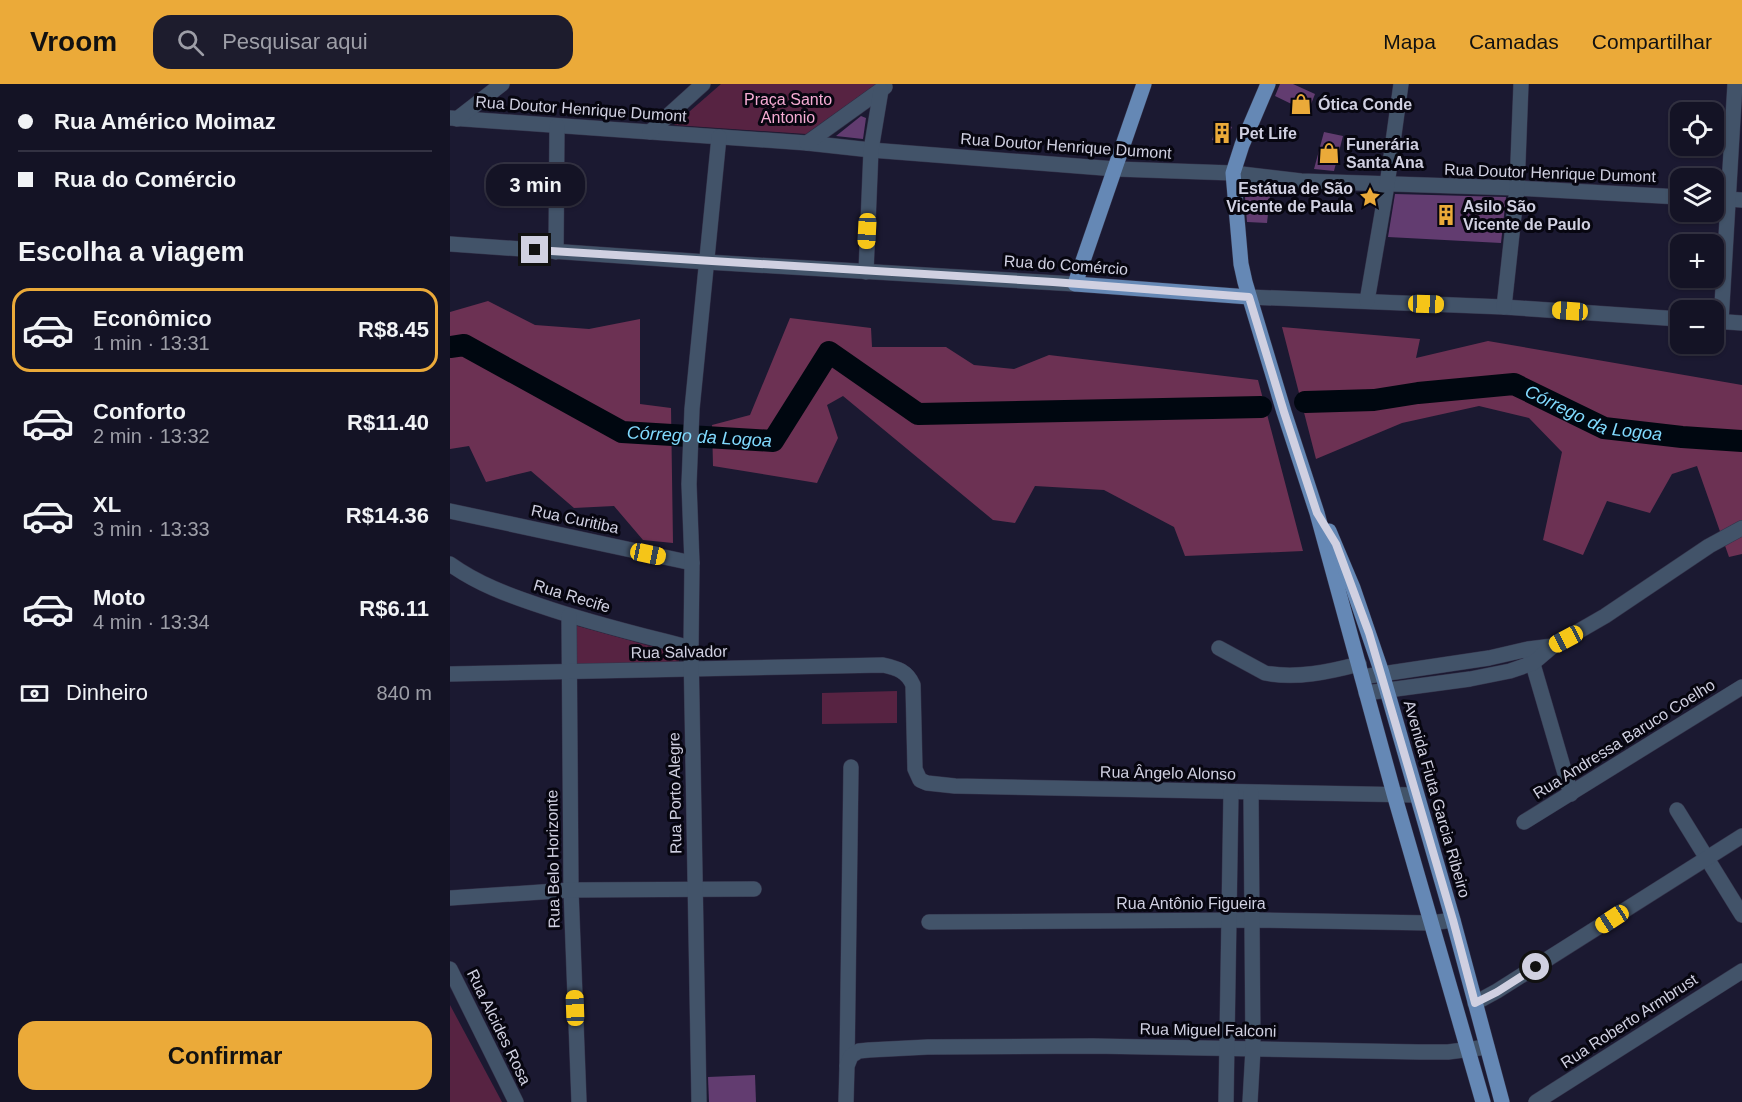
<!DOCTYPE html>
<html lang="pt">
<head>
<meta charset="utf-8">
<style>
	body { margin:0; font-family:Helvetica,sans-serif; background:#1d1c2d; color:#f1f3f6; height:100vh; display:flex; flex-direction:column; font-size:22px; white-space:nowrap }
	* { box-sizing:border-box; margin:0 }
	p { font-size:20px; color:#9d9ea7 }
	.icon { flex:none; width:33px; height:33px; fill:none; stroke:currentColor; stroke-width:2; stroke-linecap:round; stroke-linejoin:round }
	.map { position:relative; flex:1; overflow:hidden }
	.panel { display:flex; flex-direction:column; background:#141325; width:450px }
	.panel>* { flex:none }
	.hud { display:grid; align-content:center; height:132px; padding:0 18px; background:#141325 }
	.tools { position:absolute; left:1220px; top:18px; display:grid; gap:12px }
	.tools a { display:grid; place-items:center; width:54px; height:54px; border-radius:12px; background:#141325; box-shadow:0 2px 4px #0004,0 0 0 2px #333242; font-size:30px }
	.end { position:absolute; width:27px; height:27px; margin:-14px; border:8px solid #d0d0e1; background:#111; box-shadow:0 0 0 3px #111 }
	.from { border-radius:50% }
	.bubble { position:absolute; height:42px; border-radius:18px; background:#141325; box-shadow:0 2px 4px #0004,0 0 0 2px #333242; font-size:20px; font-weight:700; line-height:42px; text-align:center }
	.car { position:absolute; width:18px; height:36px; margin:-18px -9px; border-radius:8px; box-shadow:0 0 4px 2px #0007; background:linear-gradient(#f5c518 24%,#345 0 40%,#f5c518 0 76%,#345 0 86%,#f5c518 0) }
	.hud b { display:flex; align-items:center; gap:21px; height:57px; font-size:22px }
	.hud b+b { border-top:2px solid #333242 }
	.hud i { width:15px; height:15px; background:#f1f3f6 }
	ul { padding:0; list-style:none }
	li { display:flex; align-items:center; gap:18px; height:84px; margin:0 12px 9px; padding:0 6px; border:3px solid transparent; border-radius:18px }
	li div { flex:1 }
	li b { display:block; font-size:22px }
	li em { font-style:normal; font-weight:700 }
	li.current { border-color:#ebaa39 }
	li>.icon { width:54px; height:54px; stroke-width:1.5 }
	h2 { padding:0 18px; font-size:27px; line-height:72px }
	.pay { display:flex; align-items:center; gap:15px; height:66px; padding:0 18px; font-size:22px }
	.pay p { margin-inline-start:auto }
	.action { display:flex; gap:12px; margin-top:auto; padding:12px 18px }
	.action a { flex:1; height:69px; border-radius:18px; background:#ebaa39; color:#111; font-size:24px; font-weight:700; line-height:69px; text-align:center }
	header { display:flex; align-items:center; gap:36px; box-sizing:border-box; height:84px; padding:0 30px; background:#ebaa39; color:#111 }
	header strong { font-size:28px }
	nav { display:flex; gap:33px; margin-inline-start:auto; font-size:21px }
	.search { width:420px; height:54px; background:#1d1c2d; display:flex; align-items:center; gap:15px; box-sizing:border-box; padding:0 21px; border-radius:18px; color:#9d9ea7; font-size:22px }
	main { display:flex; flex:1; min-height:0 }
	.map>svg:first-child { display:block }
	.green { fill:#572342 }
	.forest { fill:#6c3153 }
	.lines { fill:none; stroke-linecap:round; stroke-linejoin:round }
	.river { stroke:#000710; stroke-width:22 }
	.building { fill:#623c70 }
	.minor-casing { stroke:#34334a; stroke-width:16 }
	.major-casing { stroke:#34334a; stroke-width:16 }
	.minor { stroke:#425369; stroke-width:15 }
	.major { stroke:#6588b5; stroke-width:15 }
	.route { stroke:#d0d0e1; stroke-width:8 }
	.labels { text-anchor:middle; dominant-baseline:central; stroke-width:6; stroke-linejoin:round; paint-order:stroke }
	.park-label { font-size:16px; fill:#f5abd3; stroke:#070610 }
	.poi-label { font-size:16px; font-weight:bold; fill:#d0d0e1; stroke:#070610; text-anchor:start }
	.street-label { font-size:16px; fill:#d0d0e1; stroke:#070610 }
	.water-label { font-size:18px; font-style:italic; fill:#80dafe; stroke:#070610 }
</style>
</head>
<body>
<header>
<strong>Vroom</strong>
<div class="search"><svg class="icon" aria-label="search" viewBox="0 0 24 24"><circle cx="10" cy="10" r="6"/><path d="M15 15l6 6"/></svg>Pesquisar aqui</div>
<nav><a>Mapa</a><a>Camadas</a><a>Compartilhar</a></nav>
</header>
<main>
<section class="panel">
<div class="hud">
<b><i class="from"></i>Rua Américo Moimaz</b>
<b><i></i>Rua do Comércio</b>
</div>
<h2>Escolha a viagem</h2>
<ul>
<li class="current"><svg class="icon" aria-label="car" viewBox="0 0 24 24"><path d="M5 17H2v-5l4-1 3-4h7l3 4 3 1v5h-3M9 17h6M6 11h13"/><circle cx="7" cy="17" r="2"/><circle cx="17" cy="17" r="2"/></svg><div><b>Econômico</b><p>1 min · 13:31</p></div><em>R$8.45</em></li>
<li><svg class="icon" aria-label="car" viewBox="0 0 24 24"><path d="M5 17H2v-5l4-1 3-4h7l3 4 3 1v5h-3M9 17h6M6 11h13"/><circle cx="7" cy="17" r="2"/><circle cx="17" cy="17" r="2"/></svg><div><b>Conforto</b><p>2 min · 13:32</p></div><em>R$11.40</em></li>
<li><svg class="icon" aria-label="car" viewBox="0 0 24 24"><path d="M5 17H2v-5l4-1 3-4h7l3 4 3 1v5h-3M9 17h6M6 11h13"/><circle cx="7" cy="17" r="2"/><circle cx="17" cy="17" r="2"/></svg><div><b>XL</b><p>3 min · 13:33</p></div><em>R$14.36</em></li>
<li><svg class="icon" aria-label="car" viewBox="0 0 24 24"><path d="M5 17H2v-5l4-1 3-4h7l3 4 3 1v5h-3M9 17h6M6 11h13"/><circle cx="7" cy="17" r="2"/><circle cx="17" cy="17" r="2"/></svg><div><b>Moto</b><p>4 min · 13:34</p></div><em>R$6.11</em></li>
</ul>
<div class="pay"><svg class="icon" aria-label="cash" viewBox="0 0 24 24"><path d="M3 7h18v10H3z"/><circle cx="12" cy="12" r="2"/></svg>Dinheiro<p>840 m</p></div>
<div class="action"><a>Confirmar</a></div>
</section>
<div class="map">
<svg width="1292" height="1018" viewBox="0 0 1292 1018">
	<rect width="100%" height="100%" fill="#1b1931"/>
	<g class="green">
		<polygon points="271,0 426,0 356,50 224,41"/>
		<polygon points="124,541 229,570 229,581 121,581"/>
		<polygon points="447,607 447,639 372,640 372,609"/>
		<polygon points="0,921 52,1018 0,1018"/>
	</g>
	<g class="forest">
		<polygon points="38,217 85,241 139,245 190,235 190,320 221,324 223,459 193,456 164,422 124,424 81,387 36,398 19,362 0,365 0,228"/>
		<polygon points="340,234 421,244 422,263 496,263 524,281 564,285 599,271 808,296 853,467 735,472 724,443 654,406 585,402 565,439 543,436 393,312 377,321 388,354 367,399 263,382 262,341 300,331"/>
		<polygon points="832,243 970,255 966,274 1038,257 1292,301 1292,470 1279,473 1247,382 1222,390 1200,429 1157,417 1133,471 1093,456 1112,368 1079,334 1029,322 952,339 866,375"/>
	</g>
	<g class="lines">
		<g class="river">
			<path id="s1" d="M 0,263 L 14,261 L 172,348 L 323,357 L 379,268 L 468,330 L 811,323"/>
			<path id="s2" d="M 855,318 L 924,316 L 968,309 L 1064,300 L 1154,344 L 1232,353 L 1292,357"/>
		</g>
	</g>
	<g class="building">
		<polygon points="830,0 843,0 865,10 858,28 825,12"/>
		<polygon points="411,32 416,34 413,55 386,52"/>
		<polygon points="768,37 782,43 775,60 762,56"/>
		<polygon points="874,48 893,52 884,87 864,85"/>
		<polygon points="794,100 821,103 817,139 797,138"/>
		<polygon points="945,110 1056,113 1051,159 938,153"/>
		<polygon points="305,991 306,1018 259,1018 258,993"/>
	</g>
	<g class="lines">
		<defs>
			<g id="minor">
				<polyline points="0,34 357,59 421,66 666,85 783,89 851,97 1067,104 1230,113"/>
				<polyline points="7,35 52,0"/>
				<polyline points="200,48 253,0"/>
				<polyline points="357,59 435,3"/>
				<polyline points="1263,114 1292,116"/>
				<polyline points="0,160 257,178 625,200"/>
				<polyline points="106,168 107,42"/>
				<polyline points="416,188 421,66 431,6"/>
				<polyline points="799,213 1054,223 1230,235"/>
				<polyline points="917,217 937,101 951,0"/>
				<polyline points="1054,223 1067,104 1071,0"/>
				<polyline points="1263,237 1292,239"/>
				<polyline points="1271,238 1285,0"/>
				<polyline points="0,427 242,479"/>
				<path d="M 0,480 C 28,500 58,511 91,522 C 140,539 191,551 241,564"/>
				<polyline points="119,532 121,806 129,1018"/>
				<path d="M 769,564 L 815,589 C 846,595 879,588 909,580"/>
				<polyline points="1080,570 1121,710"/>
				<path d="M 0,590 L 433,581 C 447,584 457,587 463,601 L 465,685 L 470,696 L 477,699 L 505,702 L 966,711"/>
				<polyline points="912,593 1039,574 1078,565 1103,562"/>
				<polyline points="916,609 1020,595 1060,587 1083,579 1103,562 1155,532 1259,462 1292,444"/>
				<polyline points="1227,726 1292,831"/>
				<polyline points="1074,738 1292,603"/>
				<polyline points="0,814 121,806 304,805"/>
				<polyline points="479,838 803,836 981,839 1003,836"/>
				<polyline points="0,885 66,1018"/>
				<polyline points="1025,919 1047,907 1292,752"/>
				<polyline points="397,982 401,683"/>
				<polyline points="249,1018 241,564 242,479 239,400 242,325 269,53"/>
				<polyline points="396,1018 397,982 401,972 409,967 419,966 478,963 643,962 969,968 998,968 1037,963"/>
				<polyline points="776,1018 781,708"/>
				<polyline points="800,1018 803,965 801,709"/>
				<polyline points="1086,1018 1292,887"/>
			</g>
			<g id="major">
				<polyline points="694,0 625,200 799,213"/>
				<polyline points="818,0 792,61 783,89 791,180 795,198 834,328 867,429 944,710 1033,1018"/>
				<polyline points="879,447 903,504 932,589 1003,836 1052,1018"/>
			</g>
		</defs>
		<use href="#minor" class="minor-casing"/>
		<use href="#major" class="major-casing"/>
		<use href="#minor" class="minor"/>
		<use href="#major" class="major"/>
	</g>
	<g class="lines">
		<polyline class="route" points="85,166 603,198 799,213 834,328 867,429 886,460 919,549 1003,836 1025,919 1047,908 1086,883"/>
	</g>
	<defs>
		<symbol id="shop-bare" viewBox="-9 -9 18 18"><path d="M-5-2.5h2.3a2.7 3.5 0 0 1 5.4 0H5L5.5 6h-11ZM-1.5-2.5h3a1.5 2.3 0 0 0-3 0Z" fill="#ebaa39" stroke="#070610" stroke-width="2.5" paint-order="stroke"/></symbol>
		<symbol id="building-bare" viewBox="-9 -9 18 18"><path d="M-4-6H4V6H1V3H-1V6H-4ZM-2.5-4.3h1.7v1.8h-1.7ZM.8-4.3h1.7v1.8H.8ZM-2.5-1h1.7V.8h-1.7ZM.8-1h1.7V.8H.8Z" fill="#ebaa39" stroke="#070610" stroke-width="2.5" paint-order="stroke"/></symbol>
		<symbol id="sight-bare" viewBox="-9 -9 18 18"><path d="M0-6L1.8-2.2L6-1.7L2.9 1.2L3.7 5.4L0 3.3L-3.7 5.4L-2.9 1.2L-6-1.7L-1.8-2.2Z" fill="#ebaa39" stroke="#070610" stroke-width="2.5" paint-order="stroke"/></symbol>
	</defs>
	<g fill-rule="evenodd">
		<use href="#shop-bare" x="836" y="5" width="30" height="30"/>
		<use href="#building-bare" x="757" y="34" width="30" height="30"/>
		<use href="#shop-bare" x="864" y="54" width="30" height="30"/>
		<use href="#sight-bare" x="905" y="98" width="30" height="30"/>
		<use href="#building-bare" x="981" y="116" width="30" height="30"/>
	</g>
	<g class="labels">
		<g class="park-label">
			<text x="338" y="15">Praça Santo<tspan x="338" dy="18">Antonio</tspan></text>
		</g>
		<g class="poi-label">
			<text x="868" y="20">Ótica Conde</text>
			<text x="789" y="49">Pet Life</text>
			<text x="896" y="60">Funerária<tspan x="896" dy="18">Santa Ana</tspan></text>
			<text x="903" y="104" text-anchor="end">Estátua de São<tspan x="903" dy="18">Vicente de Paula</tspan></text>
			<text x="1013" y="122">Asilo São<tspan x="1013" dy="18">Vicente de Paulo</tspan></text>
		</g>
		<g class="street-label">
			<text transform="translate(131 25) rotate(4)">Rua Doutor Henrique Dumont</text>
			<text transform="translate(616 62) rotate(4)">Rua Doutor Henrique Dumont</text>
			<text transform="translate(1100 89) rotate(2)">Rua Doutor Henrique Dumont</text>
			<text transform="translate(616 181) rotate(4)">Rua do Comércio</text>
			<text transform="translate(125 435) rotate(12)">Rua Curitiba</text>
			<text transform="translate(122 512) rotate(17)">Rua Recife</text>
			<text transform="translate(229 568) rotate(-1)">Rua Salvador</text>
			<text transform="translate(1174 655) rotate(-32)">Rua Andressa Baruco Coelho</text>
			<text transform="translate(718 689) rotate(1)">Rua Ângelo Alonso</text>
			<text transform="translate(225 709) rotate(-91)">Rua Porto Alegre</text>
			<text transform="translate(987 715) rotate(74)">Avenida Fiuta Garcia Ribeiro</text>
			<text transform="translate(103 775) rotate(-91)">Rua Belo Horizonte</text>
			<text x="741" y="819">Rua Antônio Figueira</text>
			<text transform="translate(1179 937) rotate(-33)">Rua Roberto Armbrust</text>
			<text transform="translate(49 943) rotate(64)">Rua Alcides Rosa</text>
			<text transform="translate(758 946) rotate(1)">Rua Miguel Falconi</text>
		</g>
		<g class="water-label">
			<text stroke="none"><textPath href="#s2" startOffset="296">Córrego da Logoa</textPath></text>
			<text stroke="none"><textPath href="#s1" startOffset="272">Córrego da Logoa</textPath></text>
		</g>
	</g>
</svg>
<div class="tools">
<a><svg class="icon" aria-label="locate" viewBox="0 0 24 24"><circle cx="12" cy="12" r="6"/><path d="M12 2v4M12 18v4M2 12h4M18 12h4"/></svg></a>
<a><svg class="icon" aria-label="layers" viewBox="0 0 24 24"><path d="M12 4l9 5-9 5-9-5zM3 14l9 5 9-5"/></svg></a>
<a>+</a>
<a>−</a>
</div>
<i class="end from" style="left:1086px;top:883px"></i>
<i class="end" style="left:85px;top:166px"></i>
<div class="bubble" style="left:36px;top:80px;width:99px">3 min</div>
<i class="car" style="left:417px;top:147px;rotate:183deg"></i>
<i class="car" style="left:976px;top:220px;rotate:92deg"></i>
<i class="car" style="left:1120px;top:227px;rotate:274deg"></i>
<i class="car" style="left:198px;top:470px;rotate:102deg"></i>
<i class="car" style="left:1116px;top:555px;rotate:242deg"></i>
<i class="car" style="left:1162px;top:835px;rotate:237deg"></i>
<i class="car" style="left:125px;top:924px;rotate:358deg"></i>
</div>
</main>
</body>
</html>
